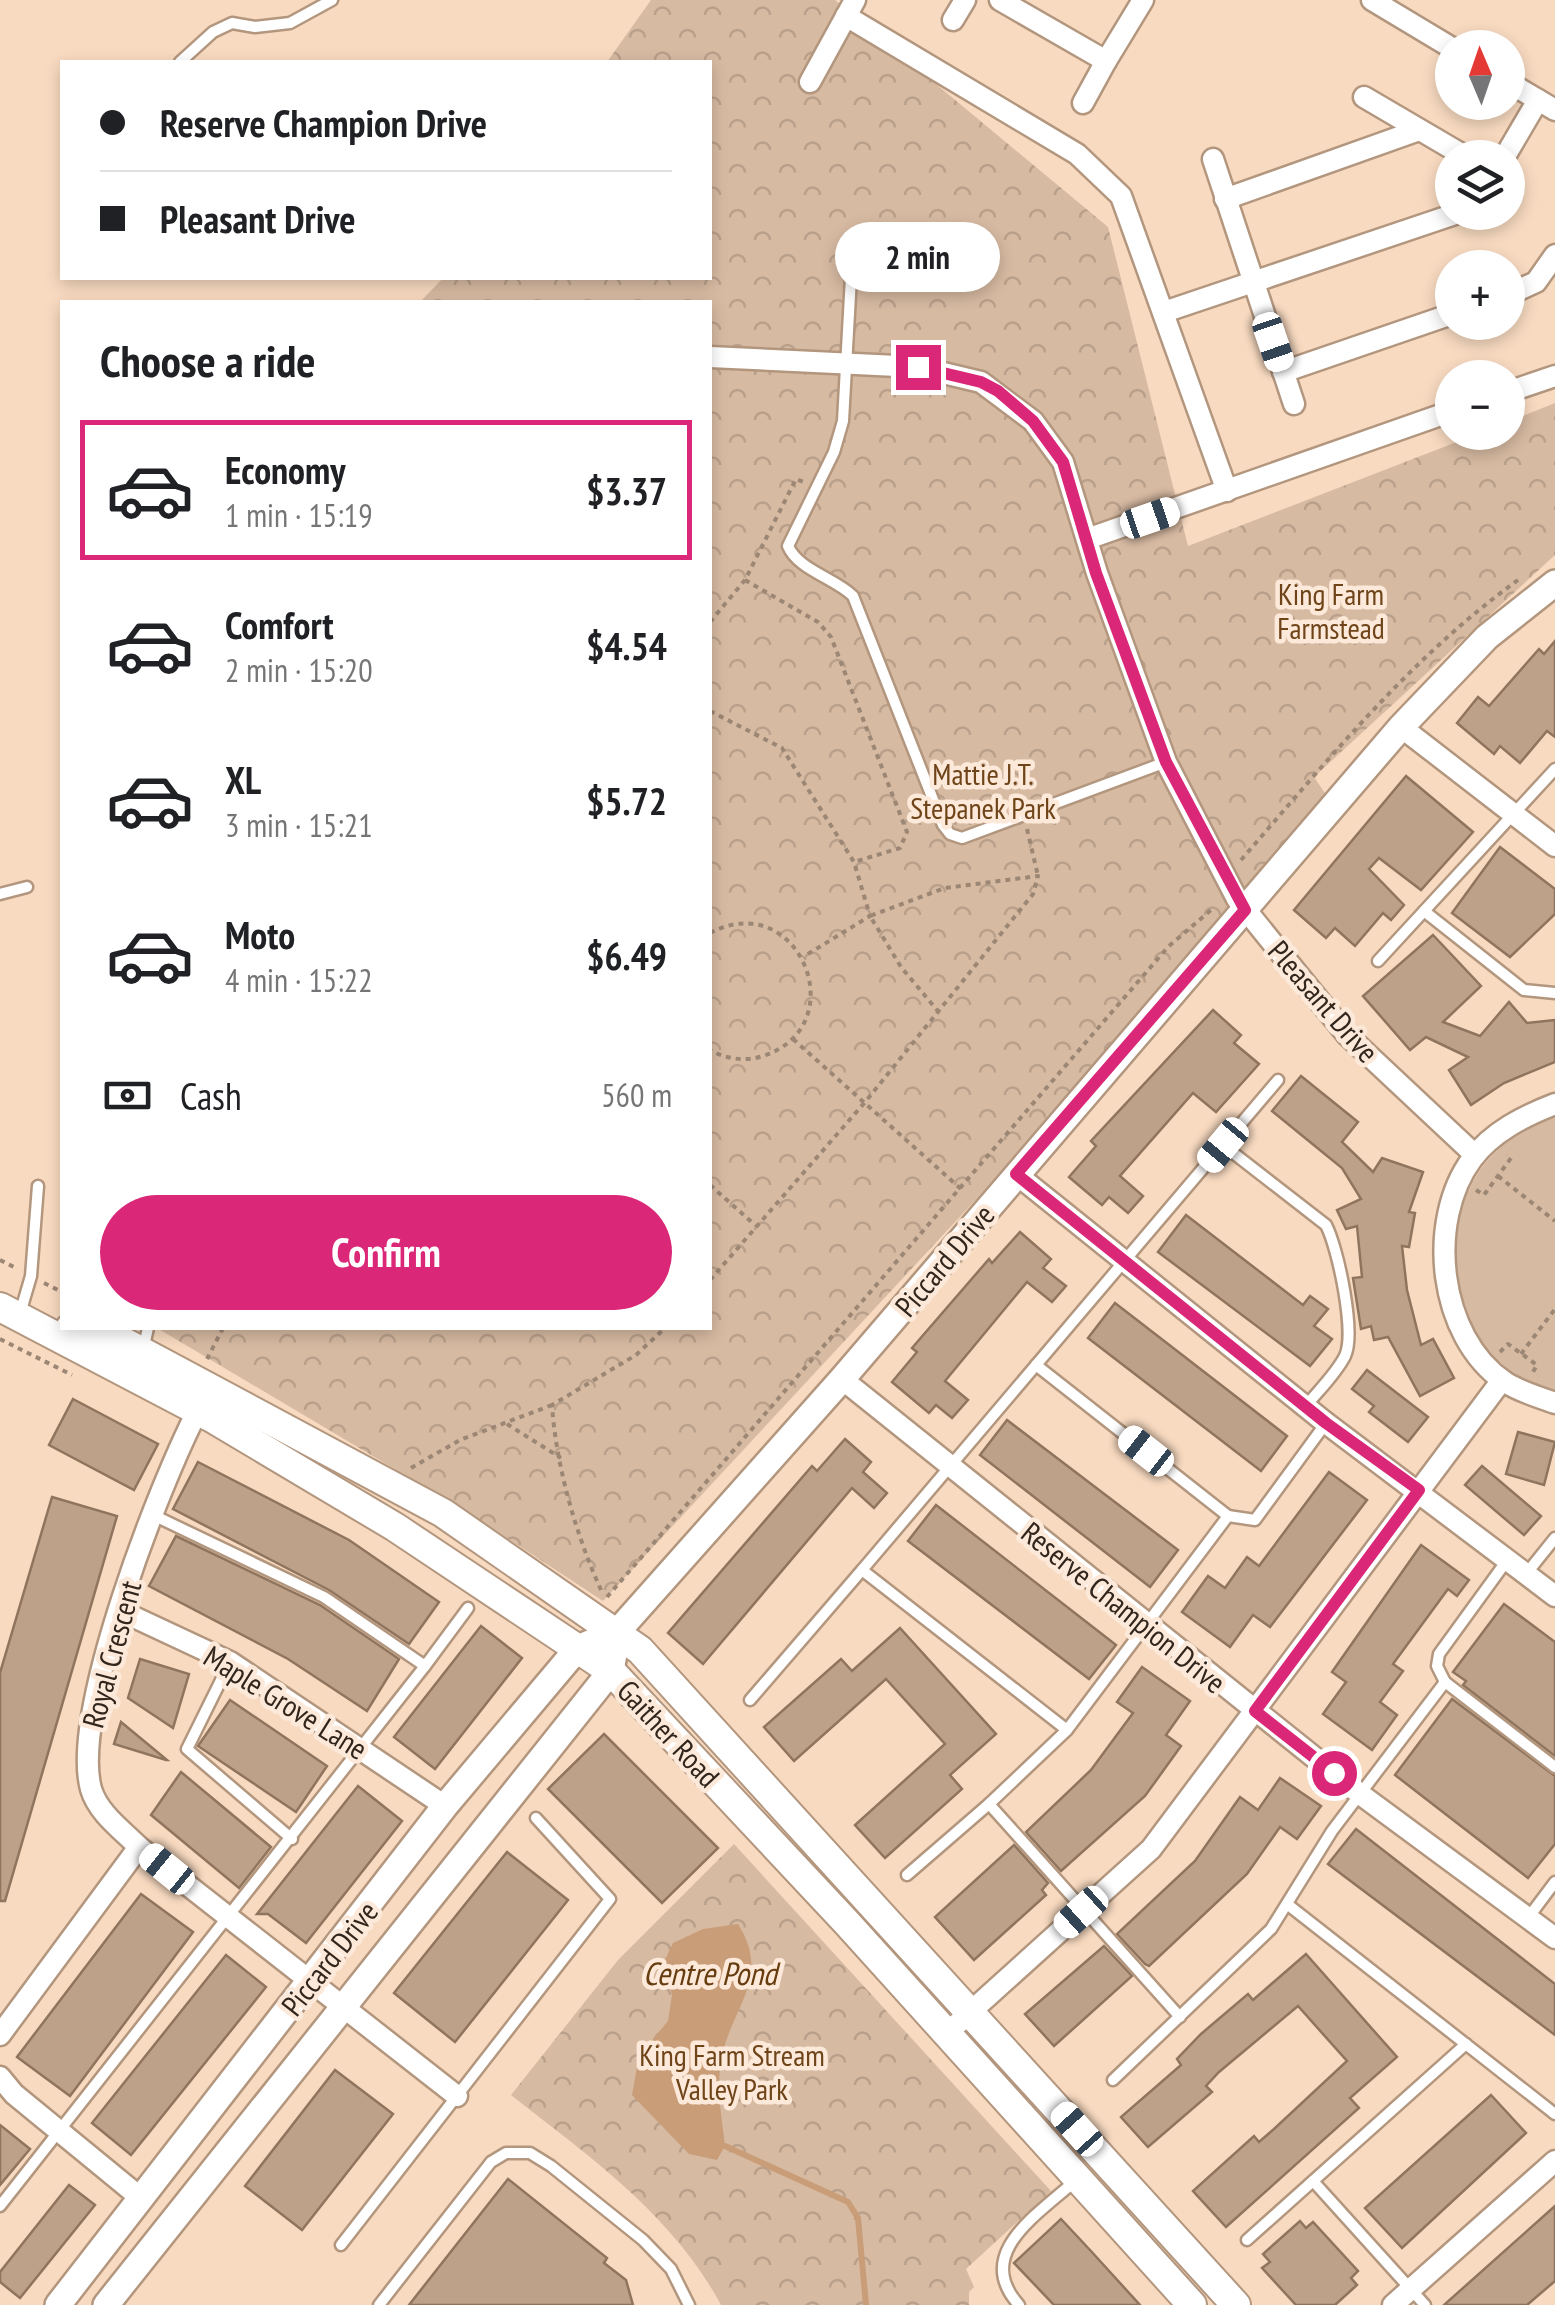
<!DOCTYPE html>
<html lang="en">
<head>
<meta charset="utf-8">
<style>
	body { margin:0; font-family:"PT Sans Narrow",sans-serif; background:#f2f2f2; color:#202124; height:100vh; display:flex; flex-direction:column; font-size:38px; white-space:nowrap }
	* { box-sizing:border-box; margin:0 }
	p { font-size:32px; color:#757577 }
	.icon { flex:none; width:55px; height:55px; fill:none; stroke:currentColor; stroke-width:2; stroke-linecap:round; stroke-linejoin:round }
	.map { position:relative; flex:1; overflow:hidden }
	.side { position:absolute; left:60px; top:300px; width:652px; height:1030px; display:flex; flex-direction:column; background:#fff; border-radius:0px; box-shadow:0 5px 15px #0003 }
	.side>* { flex:none }
	.hud { position:absolute; left:60px; top:60px; width:652px; height:220px; border-radius:0px; box-shadow:0 5px 15px #0003; display:grid; align-content:center; height:220px; padding:0 40px; background:#fff }
	.needle { width:65px; rotate:358deg }
	.buttons { position:absolute; left:1435px; top:30px; display:grid; gap:20px }
	.buttons a { display:grid; place-items:center; width:90px; height:90px; border-radius:50%; background:#fff; box-shadow:0 5px 15px #0003; font-size:50px }
	.end { position:absolute; width:45px; height:45px; margin:-22px; border:12px solid #db2777; background:#fff; box-shadow:0 0 0 5px #fff }
	.from { border-radius:50% }
	.bubble { position:absolute; height:70px; border-radius:35px; background:#fff; box-shadow:0 5px 15px #0003; font-size:32px; font-weight:800; line-height:70px; text-align:center }
	.car { position:absolute; width:30px; height:60px; margin:-30px -15px; border-radius:12px; box-shadow:0 0 8px 2px #0007; background:linear-gradient(#fff 24%,#345 0 40%,#fff 0 76%,#345 0 86%,#fff 0) }
	.hud b { display:flex; align-items:center; gap:35px; height:95px; font-size:38px }
	.hud b+b { border-top:2px solid #e0e0e0 }
	.hud i { width:25px; height:25px; background:#202124 }
	ul { padding:0; list-style:none }
	li { display:flex; align-items:center; gap:30px; height:140px; margin:0 20px 15px; padding:0 20px; border:5px solid transparent; border-radius:0px }
	li div { flex:1 }
	li b { display:block; font-size:38px }
	li em { font-style:normal; font-weight:800 }
	li.on { border-color:#db2777 }
	li>.icon { width:90px; height:90px; stroke-width:1.5 }
	h2 { padding:0 40px; font-size:45px; line-height:120px }
	.pay { display:flex; align-items:center; gap:25px; height:110px; padding:0 40px; font-size:38px }
	.pay p { margin-inline-start:auto }
	.button { display:flex; gap:20px; margin-top:auto; padding:20px 40px }
	.button a { flex:1; height:115px; border-radius:60px; background:#db2777; color:#fff; font-size:40px; font-weight:800; line-height:115px; text-align:center }
	.map>svg:first-child { display:block }
	.grass { fill:#d7baa2 }
	.park { fill:url(#park-crowns) }
	.water { fill:#c99d77 }
	.lines { fill:none; stroke-linecap:round; stroke-linejoin:round }
	.stream { stroke:#c99d77; stroke-width:6 }
	.building { fill:#bea189; stroke:#90755e; stroke-width:2.5 }
	.service-casing { stroke:#b3967e; stroke-width:15 }
	.minor-casing { stroke:#b3967e; stroke-width:25 }
	.tertiary-casing { stroke:#b3967e; stroke-width:30 }
	.secondary-casing { stroke:#b3967e; stroke-width:32 }
	.path { stroke:#9c8674; stroke-width:4; stroke-dasharray:5 5; stroke-linecap:butt }
	.service { stroke:#fff; stroke-width:10 }
	.minor { stroke:#fff; stroke-width:20 }
	.tertiary { stroke:#fff; stroke-width:25 }
	.secondary { stroke:#fff; stroke-width:28 }
	.route { stroke:#db2777; stroke-width:12 }
	.labels { text-anchor:middle; dominant-baseline:central; stroke-width:9; stroke-linejoin:round; paint-order:stroke }
	.park-label { font-size:30px; fill:#704419; stroke:#fce9da }
	.street-label { font-size:30px; fill:#31251c; stroke:#fce9da }
	.water-label { font-size:32px; font-style:italic; fill:#673c0f; stroke:#fce9da }
</style>
</head>
<body>
<div class="map">
<svg width="1555" height="2305" viewBox="0 0 1555 2305">
	<defs>
		<pattern id="park-crowns" width="20" height="18" patternUnits="userSpaceOnUse" patternTransform="scale(2.5)"><rect width="20" height="18" fill="#d7baa2"/><path d="M2 6a3 3 0 1 1 6 0M12 15a3 3 0 1 1 6 0" fill="none" stroke="#b9a08b"/></pattern>
	</defs>
	<rect width="100%" height="100%" fill="#f8dac0"/>
	<path class="grass" d="M 1555,1116 L 1555,1392 C 1418,1352 1422,1158 1555,1116 Z"/>
	<g class="park">
		<polygon points="651,0 835,0 1108,227 1188,546 1480,433 1508,432 1508,422 1555,403 1555,555 1314,777 1331,802 1243,912 603,1601 472,1515 157,1328 710,1328 710,302 420,302 443,278 710,278 710,62 607,62"/>
		<path d="M 734,1844 L 1051,2191 L 966,2269 L 974,2287 L 969,2292 L 969,2305 L 721,2305 C 672,2214 591,2158 511,2095 L 618,1960 Z"/>
	</g>
	<path class="water" d="M 738,1924 C 773,1979 729,2009 721,2062 C 716,2091 722,2118 725,2146 L 717,2160 L 689,2154 L 632,2095 L 639,2056 L 668,2021 L 672,1995 L 664,1962 L 673,1943 L 703,1929 Z"/>
	<g class="lines">
		<polyline class="stream" points="725,2146 848,2202 858,2218 866,2305"/>
	</g>
	<g class="building">
		<polygon points="1555,641 1555,737 1547,731 1520,763 1500,746 1494,754 1457,723 1478,697 1489,706 1539,649 1544,654"/>
		<polygon points="1406,776 1473,832 1421,890 1379,858 1369,869 1404,905 1391,920 1383,913 1355,946 1335,928 1326,938 1294,910"/>
		<polygon points="1500,847 1555,889 1555,914 1510,957 1452,913"/>
		<polygon points="1433,935 1481,986 1443,1022 1480,1036 1509,1002 1527,1023 1555,1020 1555,1062 1504,1083 1471,1105 1449,1070 1468,1057 1426,1037 1410,1050 1363,996"/>
		<polygon points="1213,1010 1241,1035 1234,1043 1259,1064 1216,1112 1193,1093 1120,1176 1143,1196 1128,1213 1109,1197 1102,1205 1069,1177 1096,1146 1091,1141"/>
		<polygon points="1301,1076 1358,1122 1342,1142 1373,1172 1382,1158 1423,1172 1409,1212 1415,1213 1409,1247 1402,1246 1407,1290 1421,1345 1433,1339 1454,1378 1420,1396 1388,1337 1374,1340 1371,1326 1361,1329 1353,1278 1362,1277 1357,1226 1346,1229 1337,1210 1361,1199 1342,1168 1272,1111"/>
		<polygon points="1186,1215 1303,1305 1310,1296 1328,1309 1314,1326 1332,1339 1310,1366 1158,1252"/>
		<polygon points="1020,1232 1051,1259 1043,1268 1066,1286 1052,1302 1027,1282 945,1381 968,1400 952,1418 936,1405 929,1413 892,1382 917,1352 912,1348 989,1259 992,1263"/>
		<polygon points="1115,1303 1287,1436 1261,1471 1088,1338"/>
		<polygon points="1367,1370 1428,1417 1408,1442 1369,1412 1374,1406 1352,1389"/>
		<polygon points="73,1399 158,1444 134,1490 49,1445"/>
		<polygon points="1007,1420 1178,1550 1150,1587 980,1455"/>
		<polygon points="1518,1432 1555,1442 1544,1485 1506,1474"/>
		<polygon points="845,1439 871,1462 863,1472 887,1493 874,1508 852,1488 703,1664 668,1633 812,1466 817,1471"/>
		<polygon points="198,1462 349,1540 439,1602 409,1644 329,1590 173,1509"/>
		<polygon points="1482,1466 1541,1516 1524,1535 1465,1485"/>
		<polygon points="1329,1472 1367,1500 1270,1627 1253,1615 1230,1647 1182,1612 1208,1576 1225,1588 1247,1557 1259,1566"/>
		<polygon points="52,1497 117,1516 5,1901 0,1901 0,1673"/>
		<polygon points="936,1505 1116,1645 1089,1679 908,1541"/>
		<polygon points="176,1536 320,1605 399,1659 367,1711 288,1659 149,1586"/>
		<polygon points="1421,1545 1469,1580 1457,1596 1448,1589 1393,1664 1403,1671 1380,1702 1397,1715 1372,1750 1323,1714 1346,1682 1332,1672"/>
		<polygon points="1504,1604 1555,1642 1555,1756 1463,1685 1466,1681 1453,1672"/>
		<polygon points="481,1626 522,1658 435,1769 394,1737"/>
		<polygon points="900,1628 996,1734 950,1775 962,1789 885,1858 855,1825 945,1744 886,1679 794,1761 764,1727 841,1659 852,1671"/>
		<polygon points="140,1659 189,1674 173,1728 128,1698"/>
		<polygon points="1142,1667 1190,1701 1166,1735 1181,1746 1145,1796 1061,1871 1026,1832 1091,1770 1133,1713 1117,1702"/>
		<polygon points="1452,1699 1555,1776 1555,1844 1528,1878 1395,1775"/>
		<polygon points="230,1700 327,1766 296,1812 198,1746"/>
		<polygon points="121,1722 167,1760 166,1760 114,1744"/>
		<polygon points="604,1734 718,1848 662,1903 548,1789"/>
		<polygon points="181,1772 271,1847 239,1888 151,1815"/>
		<polygon points="1280,1778 1321,1806 1297,1839 1280,1827 1247,1874 1149,1966 1145,1964 1117,1934 1195,1861 1240,1797 1258,1810"/>
		<polygon points="358,1786 402,1821 306,1943 268,1914 257,1914"/>
		<polygon points="1356,1829 1555,1984 1555,2035 1328,1864"/>
		<polygon points="1014,1845 1048,1883 1042,1890 1046,1895 974,1960 935,1917"/>
		<polygon points="507,1852 568,1900 455,2042 394,1993"/>
		<polygon points="141,1894 193,1932 70,2096 17,2057"/>
		<polygon points="1104,1946 1132,1976 1054,2046 1025,2014"/>
		<polygon points="1306,1954 1397,2057 1350,2098 1359,2108 1226,2227 1193,2191 1254,2136 1259,2142 1274,2129 1347,2061 1298,2006 1219,2072 1206,2086 1212,2092 1148,2147 1121,2117 1181,2065 1177,2059 1201,2034 1248,1994 1253,2000"/>
		<polygon points="226,1955 266,1987 131,2155 92,2123"/>
		<polygon points="335,2070 393,2114 302,2230 245,2186"/>
		<polygon points="1491,2095 1526,2133 1402,2248 1365,2208"/>
		<polygon points="0,2125 30,2149 0,2185"/>
		<polygon points="508,2179 607,2258 604,2263 626,2280 633,2305 409,2305"/>
		<polygon points="69,2185 95,2205 20,2298 0,2282 0,2272"/>
		<polygon points="1555,2206 1555,2281 1527,2305 1444,2305"/>
		<polygon points="1061,2219 1090,2250 1140,2305 1054,2305 1014,2263"/>
		<polygon points="1300,2221 1306,2228 1313,2222 1358,2271 1351,2278 1357,2285 1335,2305 1296,2305 1262,2268 1270,2262 1263,2254"/>
	</g>
	<g class="lines">
		<defs>
			<g id="service">
				<polyline points="180,62 213,32 232,23 255,27 290,23 332,0"/>
				<path d="M 851,277 L 843,421 L 834,452 L 788,546 C 798,570 835,578 853,596 L 943,825 L 950,834 L 962,838 L 1166,762"/>
				<polyline points="0,894 27,887"/>
				<polyline points="1424,911 1524,990 1555,993"/>
				<polyline points="1378,961 1555,769"/>
				<path d="M 1223,1145 L 1326,1225 C 1338,1248 1356,1333 1345,1356 C 1336,1374 1318,1391 1306,1406"/>
				<polyline points="19,1317 31,1276 38,1186"/>
				<polyline points="143,1350 148,1328"/>
				<polyline points="1036,1365 1228,1516"/>
				<polyline points="1526,1574 1555,1538"/>
				<polyline points="230,1662 187,1749 292,1839"/>
				<polyline points="425,1666 468,1608"/>
				<polyline points="1445,1682 1555,1767"/>
				<polyline points="750,1700 862,1570"/>
				<polyline points="1067,1730 862,1570 1278,1080"/>
				<polyline points="907,1875 989,1804"/>
				<polyline points="1287,1904 1555,2114"/>
				<polyline points="1528,1918 1555,1882"/>
				<polyline points="1180,2017 989,1804 1067,1730 1228,1516 1255,1520 1326,1423"/>
				<polyline points="1113,2080 1271,1929 1332,1831 1445,1682 1437,1666 1439,1654 1508,1559"/>
				<polyline points="1313,2181 1425,2305"/>
				<polyline points="0,2206 425,1666 324,1597 153,1515"/>
				<polyline points="1247,2240 1466,2044"/>
				<polyline points="341,2245 610,1899 536,1818"/>
				<polyline points="379,2305 491,2162 506,2153 530,2153 551,2166 643,2240 671,2269 689,2305"/>
				<path d="M 1019,2305 C 972,2253 1039,2214 1076,2180"/>
			</g>
			<g id="minor">
				<polyline points="1000,0 1106,61 1143,0"/>
				<polyline points="1372,0 1452,48"/>
				<polyline points="846,16 1077,154 1121,196 1227,491"/>
				<polyline points="953,20 965,0"/>
				<polyline points="810,82 855,0"/>
				<polyline points="1508,82 1555,110"/>
				<polyline points="1364,97 1468,158"/>
				<polyline points="1083,103 1106,61"/>
				<polyline points="1504,158 1538,100"/>
				<polyline points="1213,159 1294,404"/>
				<polyline points="1225,199 1419,130"/>
				<polyline points="1508,295 1536,282 1555,255"/>
				<polyline points="1164,312 1461,212"/>
				<polyline points="710,357 918,367 981,382 1033,421 1063,462 1097,573 1166,762 1237,899 1347,1035 1475,1155"/>
				<polyline points="1283,372 1452,314"/>
				<polyline points="1508,392 1555,376"/>
				<polyline points="1087,539 1452,411"/>
				<polyline points="1401,727 1555,846"/>
				<path d="M 1555,1104 C 1524,1116 1492,1132 1472,1159 C 1426,1221 1438,1337 1505,1382 C 1520,1392 1539,1397 1555,1403"/>
				<polyline points="1016,1174 1326,1423 1555,1596"/>
				<polyline points="842,1379 1360,1794 1555,1938"/>
				<path d="M 198,1410 C 160,1483 70,1713 91,1789 C 98,1813 122,1830 139,1847 L 457,2096"/>
				<polyline points="121,1611 230,1662 445,1806"/>
				<polyline points="946,2034 1151,1849 1502,1380"/>
				<polyline points="0,2035 139,1847"/>
				<polyline points="0,2077 14,2094 142,2199"/>
				<polyline points="1393,2305 1555,2161"/>
			</g>
			<g id="tertiary">
				<polyline points="58,2305 445,1806 578,1648 618,1631 842,1379 1401,727 1487,637 1555,583"/>
				<polyline points="106,2305 611,1671 618,1631"/>
			</g>
			<g id="secondary">
				<polyline points="0,1307 212,1418 395,1527 611,1671 847,1923 1192,2305"/>
				<polyline points="70,1328 113,1336 443,1513 640,1650 1236,2305"/>
			</g>
		</defs>
		<use href="#service" class="service-casing"/>
		<use href="#minor" class="minor-casing"/>
		<use href="#tertiary" class="tertiary-casing"/>
		<use href="#secondary" class="secondary-casing"/>
		<g class="path">
			<polyline points="745,580 818,622 831,637 907,832 900,848 854,862"/>
			<polyline points="710,622 745,580 796,479 804,482"/>
			<polyline points="710,711 782,748 854,862 870,916 803,957"/>
			<polyline points="1027,829 1038,876"/>
			<path d="M 1241,860 C 1328,760 1410,658 1518,580"/>
			<path d="M 710,933 C 799,886 856,1026 763,1056 C 745,1062 726,1059 710,1050"/>
			<polyline points="793,1039 961,1189"/>
			<polyline points="1498,1176 1555,1221"/>
			<polyline points="710,1185 755,1225"/>
			<polyline points="1476,1190 1484,1195 1511,1158 1507,1155"/>
			<polyline points="0,1260 14,1267"/>
			<polyline points="710,1280 866,1101 1033,894 1038,876 945,888 870,916 901,967 937,1010"/>
			<polyline points="44,1283 62,1292"/>
			<polyline points="0,1339 72,1375"/>
			<polyline points="1500,1352 1508,1344 1537,1365 1533,1372"/>
			<polyline points="1521,1354 1555,1309"/>
			<polyline points="207,1359 223,1328"/>
			<polyline points="507,1424 561,1458"/>
			<polyline points="411,1468 460,1440 552,1405"/>
			<path d="M 601,1590 C 576,1535 556,1466 552,1405 L 636,1355 L 665,1328"/>
			<polyline points="607,1597 1168,947 1211,910"/>
		</g>
		<use href="#service" class="service"/>
		<use href="#minor" class="minor"/>
		<use href="#tertiary" class="tertiary"/>
		<use href="#secondary" class="secondary"/>
	</g>
	<g class="lines">
		<polyline class="route" points="918,367 981,382 998,391 1033,421 1063,462 1096,573 1166,762 1245,910 1016,1174 1326,1423 1419,1490 1255,1711 1334,1773"/>
	</g>
	<g class="labels">
		<g class="park-label">
			<text x="1331" y="593">King Farm<tspan x="1331" dy="34">Farmstead</tspan></text>
			<text x="983" y="773">Mattie J.T.<tspan x="983" dy="34">Stepanek Park</tspan></text>
			<text x="732" y="2054">King Farm Stream<tspan x="732" dy="34">Valley Park</tspan></text>
		</g>
		<g class="street-label">
			<text transform="translate(1324 1001) rotate(49)">Pleasant Drive</text>
			<text transform="translate(944 1260) rotate(-50)">Piccard Drive</text>
			<text transform="translate(1124 1607) rotate(39)">Reserve Champion Drive</text>
			<text transform="translate(111 1654) rotate(-75)">Royal Crescent</text>
			<text transform="translate(286 1702) rotate(32)">Maple Grove Lane</text>
			<text transform="translate(669 1733) rotate(47)">Gaither Road</text>
			<text transform="translate(329 1958) rotate(-52)">Piccard Drive</text>
		</g>
		<g class="water-label">
			<text x="710" y="1973">Centre Pond</text>
		</g>
	</g>
</svg>
<div class="buttons">
<a><svg class="needle" viewBox="-14 -14 28 28"><path d="M0-13l5 13h-10z" fill="#e53935"/><path d="M0 13l5-13h-10z" fill="#757577"/></svg></a>
<a><svg class="icon" aria-label="layers" viewBox="0 0 24 24"><path d="M12 4l9 5-9 5-9-5zM3 14l9 5 9-5"/></svg></a>
<a>+</a>
<a>−</a>
</div>
<i class="end from" style="left:1334px;top:1773px"></i>
<i class="end" style="left:918px;top:367px"></i>
<div class="bubble" style="left:835px;top:222px;width:165px">2 min</div>
<i class="car" style="left:1273px;top:342px;rotate:161deg"></i>
<i class="car" style="left:1150px;top:518px;rotate:71deg"></i>
<i class="car" style="left:1223px;top:1145px;rotate:220deg"></i>
<i class="car" style="left:1146px;top:1451px;rotate:308deg"></i>
<i class="car" style="left:167px;top:1869px;rotate:309deg"></i>
<i class="car" style="left:1081px;top:1912px;rotate:228deg"></i>
<i class="car" style="left:1077px;top:2129px;rotate:318deg"></i>
<div class="hud">
<b><i class="from"></i>Reserve Champion Drive</b>
<b><i></i>Pleasant Drive</b>
</div>
<section class="side">
<h2>Choose a ride</h2>
<ul>
<li class="on"><svg class="icon" aria-label="car" viewBox="0 0 24 24"><path d="M5 17H2v-5l4-1 3-4h7l3 4 3 1v5h-3M9 17h6M6 11h13"/><circle cx="7" cy="17" r="2"/><circle cx="17" cy="17" r="2"/></svg><div><b>Economy</b><p>1 min · 15:19</p></div><em>$3.37</em></li>
<li><svg class="icon" aria-label="car" viewBox="0 0 24 24"><path d="M5 17H2v-5l4-1 3-4h7l3 4 3 1v5h-3M9 17h6M6 11h13"/><circle cx="7" cy="17" r="2"/><circle cx="17" cy="17" r="2"/></svg><div><b>Comfort</b><p>2 min · 15:20</p></div><em>$4.54</em></li>
<li><svg class="icon" aria-label="car" viewBox="0 0 24 24"><path d="M5 17H2v-5l4-1 3-4h7l3 4 3 1v5h-3M9 17h6M6 11h13"/><circle cx="7" cy="17" r="2"/><circle cx="17" cy="17" r="2"/></svg><div><b>XL</b><p>3 min · 15:21</p></div><em>$5.72</em></li>
<li><svg class="icon" aria-label="car" viewBox="0 0 24 24"><path d="M5 17H2v-5l4-1 3-4h7l3 4 3 1v5h-3M9 17h6M6 11h13"/><circle cx="7" cy="17" r="2"/><circle cx="17" cy="17" r="2"/></svg><div><b>Moto</b><p>4 min · 15:22</p></div><em>$6.49</em></li>
</ul>
<div class="pay"><svg class="icon" aria-label="cash" viewBox="0 0 24 24"><path d="M3 7h18v10H3z"/><circle cx="12" cy="12" r="2"/></svg>Cash<p>560 m</p></div>
<div class="button"><a>Confirm</a></div>
</section>
</div>
</body>
</html>
